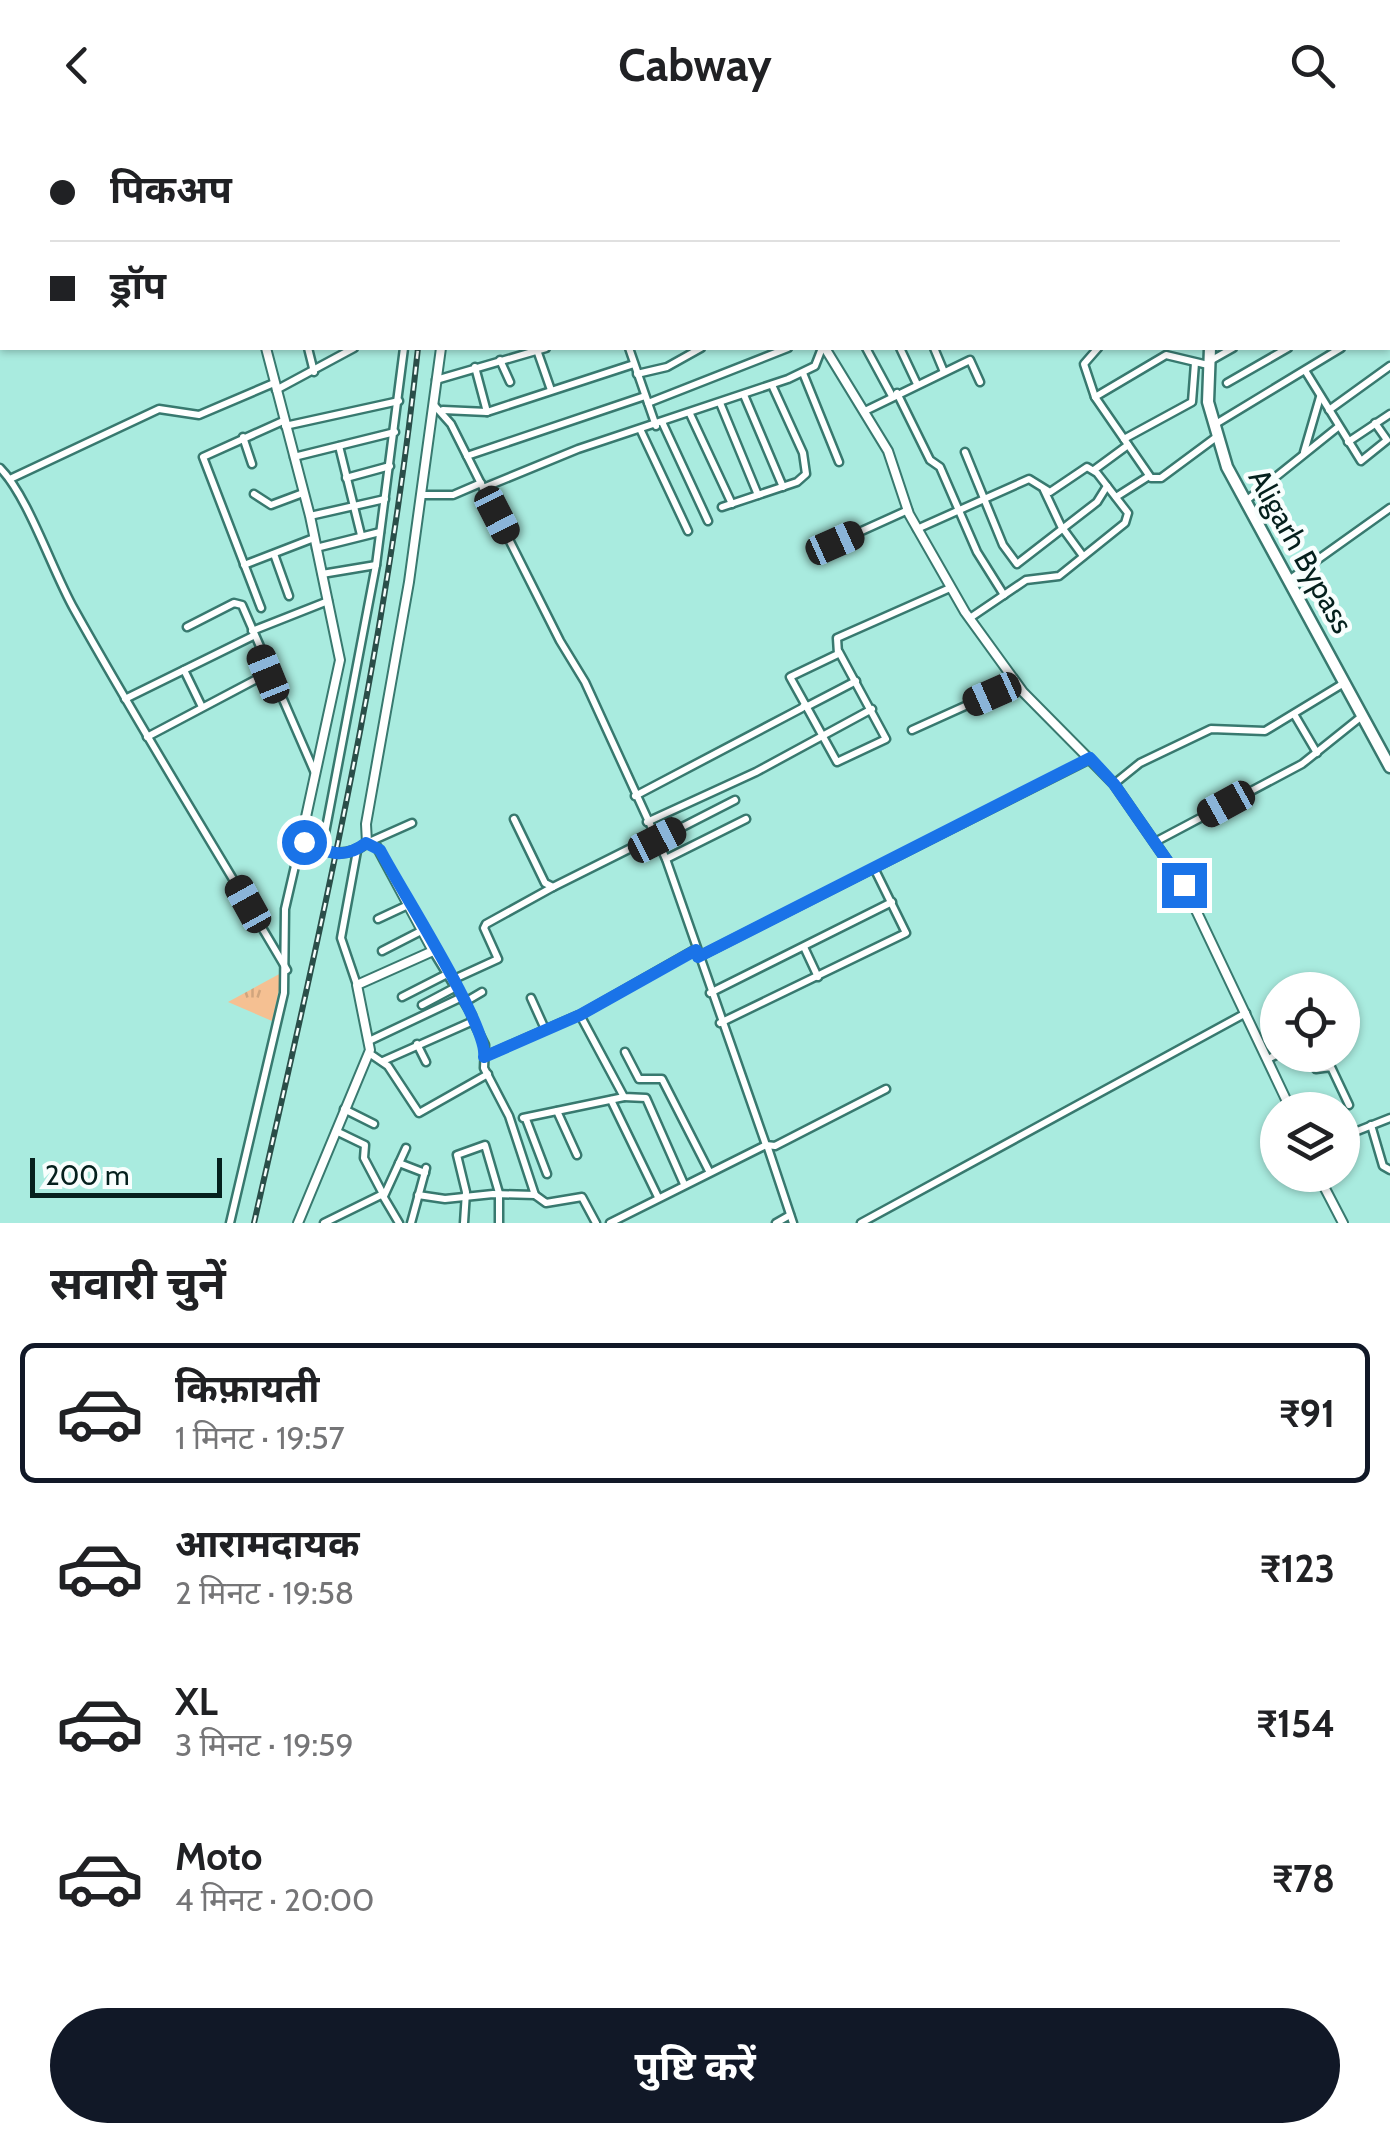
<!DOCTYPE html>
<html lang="hi">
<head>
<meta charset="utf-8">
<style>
	body { margin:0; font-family:Cabin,"Noto Sans Devanagari",sans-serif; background:#f6f6f6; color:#202124; height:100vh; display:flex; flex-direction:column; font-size:38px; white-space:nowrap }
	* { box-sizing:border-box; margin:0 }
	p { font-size:32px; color:#757577 }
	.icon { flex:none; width:55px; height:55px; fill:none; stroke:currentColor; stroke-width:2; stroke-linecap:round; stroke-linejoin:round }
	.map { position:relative; height:1093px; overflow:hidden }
	.side { display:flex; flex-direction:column; background:#fff; flex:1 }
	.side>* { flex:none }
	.guide { position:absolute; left:0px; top:0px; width:1390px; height:220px; box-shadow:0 2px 8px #0004; display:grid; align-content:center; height:220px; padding:0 50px; background:#fff }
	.tools { position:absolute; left:1260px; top:842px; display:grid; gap:20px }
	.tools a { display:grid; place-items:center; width:100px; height:100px; border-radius:50%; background:#fff; box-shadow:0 2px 8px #0004; font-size:50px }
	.scale { position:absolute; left:30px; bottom:25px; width:192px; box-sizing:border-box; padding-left:10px; border:5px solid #05201d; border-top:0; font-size:28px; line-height:35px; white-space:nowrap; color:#05201d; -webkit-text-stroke:8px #f8fefd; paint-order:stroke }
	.end { position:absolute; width:45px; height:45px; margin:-22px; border:12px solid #1a73e8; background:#fff; box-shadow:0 0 0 5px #fff }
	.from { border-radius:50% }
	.car { position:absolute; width:30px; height:60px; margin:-30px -15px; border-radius:12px; box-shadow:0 0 8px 2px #0007; background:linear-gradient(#222 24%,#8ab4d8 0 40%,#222 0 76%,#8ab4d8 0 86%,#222 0) }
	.guide b { display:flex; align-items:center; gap:35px; height:95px; font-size:38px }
	.guide b+b { border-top:2px solid #e0e0e0 }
	.guide i { width:25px; height:25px; background:#202124 }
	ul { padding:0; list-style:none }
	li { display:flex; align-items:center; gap:30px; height:140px; margin:0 20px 15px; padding:0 30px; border:5px solid transparent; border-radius:15px }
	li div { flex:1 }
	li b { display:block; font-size:38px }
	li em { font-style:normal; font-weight:700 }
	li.selected { border-color:#111827 }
	li>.icon { width:90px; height:90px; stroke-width:1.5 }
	h2 { padding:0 50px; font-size:45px; line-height:120px }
	.button { display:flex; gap:20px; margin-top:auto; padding:20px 50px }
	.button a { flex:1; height:115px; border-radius:60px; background:#111827; color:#fff; font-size:40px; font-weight:700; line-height:115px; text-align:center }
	header { display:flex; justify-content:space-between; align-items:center; height:130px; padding:0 50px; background:#fff; font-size:45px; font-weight:700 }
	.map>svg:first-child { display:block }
	.grass { fill:url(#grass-tufts) }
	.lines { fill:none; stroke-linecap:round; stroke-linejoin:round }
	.minor-casing { stroke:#38796f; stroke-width:11 }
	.tertiary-casing { stroke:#38796f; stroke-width:12 }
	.trunk-casing { stroke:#38796f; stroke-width:15 }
	.minor { stroke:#fff; stroke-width:6 }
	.tertiary { stroke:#fff; stroke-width:8 }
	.trunk { stroke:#fff; stroke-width:10 }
	.rail-casing { stroke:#2a4e49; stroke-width:6 }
	.rail { stroke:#f8fefd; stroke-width:2.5; stroke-dasharray:8; stroke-linecap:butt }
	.route { stroke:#1a73e8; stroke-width:12 }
	.labels { text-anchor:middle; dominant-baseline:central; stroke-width:9; stroke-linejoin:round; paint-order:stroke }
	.street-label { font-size:30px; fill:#05201d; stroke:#f8fefd }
</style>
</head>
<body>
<header><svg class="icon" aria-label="back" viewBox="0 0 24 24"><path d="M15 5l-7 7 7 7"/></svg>Cabway<svg class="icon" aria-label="search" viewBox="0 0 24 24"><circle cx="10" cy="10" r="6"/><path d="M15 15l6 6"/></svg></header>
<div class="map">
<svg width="1390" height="1093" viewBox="0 0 1390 1093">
	<defs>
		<pattern id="grass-tufts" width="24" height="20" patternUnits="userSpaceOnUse" patternTransform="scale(2.5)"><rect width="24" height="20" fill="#f5c092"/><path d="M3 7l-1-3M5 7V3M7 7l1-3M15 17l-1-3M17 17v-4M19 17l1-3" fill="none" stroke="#d1a57d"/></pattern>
	</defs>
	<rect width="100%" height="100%" fill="#a9ebdf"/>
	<polygon class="grass" points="283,842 272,891 228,872"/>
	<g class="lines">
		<defs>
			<g id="minor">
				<polyline points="266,0 266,2"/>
				<polyline points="300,0 301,2"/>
				<polyline points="537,0 538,2"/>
				<polyline points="759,0 760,2"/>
				<polyline points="796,0 797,2"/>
				<polyline points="857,0 859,2"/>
				<polyline points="909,0 909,2"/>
				<polyline points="943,0 944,2"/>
				<polyline points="962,0 963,2"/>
				<polyline points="980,0 982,2"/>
				<polyline points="1003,0 1005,2"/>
				<polyline points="1038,0 1040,2"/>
				<polyline points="1079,0 1081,2"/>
				<polyline points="1201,0 1204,2"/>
				<polyline points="1236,0 1238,2"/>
				<polyline points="1261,0 1263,2"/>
				<polyline points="1302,0 1303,2"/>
				<polyline points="1327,0 1329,2"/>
				<polyline points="1376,0 1378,2"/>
				<polyline points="0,1 2,0"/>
				<polyline points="140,2 151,0"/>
				<polyline points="344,2 353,0"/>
				<polyline points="421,2 421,0"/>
				<polyline points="499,2 499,0"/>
				<polyline points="550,2 557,0"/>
				<polyline points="635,2 641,0"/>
				<polyline points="734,2 739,0"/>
				<polyline points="834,2 840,0"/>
				<polyline points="1068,2 1071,0"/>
				<polyline points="1093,2 1096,0"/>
				<polyline points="1211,2 1211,0"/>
				<polyline points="1313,2 1317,0"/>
				<polyline points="1388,16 1390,20"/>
				<polyline points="0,39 2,39"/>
				<polyline points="1388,78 1390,81"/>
				<polyline points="1388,146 1390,144"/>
				<polyline points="1388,184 1390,183"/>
				<polyline points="308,218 314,242"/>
				<polyline points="629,218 656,296"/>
				<polyline points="866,218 892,266"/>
				<polyline points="900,218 917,254"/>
				<polyline points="934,218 944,242"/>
				<polyline points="1098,218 1084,234 1095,267 1151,348 1161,348 1215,308"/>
				<polyline points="537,220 551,260"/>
				<polyline points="500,230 510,252"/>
				<polyline points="1210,231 1233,218"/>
				<polyline points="475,237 487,282"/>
				<polyline points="1306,242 1361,331 1387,310 1375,293"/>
				<polyline points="803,243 839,332"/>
				<polyline points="637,244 667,237 701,218"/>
				<polyline points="436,250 546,218"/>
				<polyline points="1227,253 1288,218"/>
				<polyline points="276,260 354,218"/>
				<polyline points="897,263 930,330 940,337 977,422 1004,465"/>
				<polyline points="744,265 783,357"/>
				<polyline points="1095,267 1166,225 1208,235"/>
				<polyline points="648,273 788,218"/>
				<polyline points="720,273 758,365"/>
				<polyline points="434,275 451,294 560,511 585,552 666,729 766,1015 775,1016 886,959"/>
				<polyline points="443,280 487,282 634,234"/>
				<polyline points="1329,280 1390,236"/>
				<polyline points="865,281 970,230 980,252"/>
				<polyline points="690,284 732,374"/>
				<polyline points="663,294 708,391"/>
				<polyline points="1214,295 1341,218"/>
				<polyline points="285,296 399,271"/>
				<polyline points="641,301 688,401"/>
				<polyline points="243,307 252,334"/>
				<polyline points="1124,309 1192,272 1195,233"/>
				<polyline points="1348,312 1390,284"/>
				<polyline points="339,316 361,405"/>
				<polyline points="965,322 1003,415 1017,434 1097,372 1107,356"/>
				<polyline points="1304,322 1320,267"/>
				<polyline points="467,326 645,266"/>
				<polyline points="294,327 395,302"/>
				<path d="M 0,338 C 28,366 52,440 74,479 C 142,601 216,719 287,840"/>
				<polyline points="1094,340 1128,315"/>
				<polyline points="346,348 390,336"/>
				<polyline points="10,349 159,279 199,285 274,253"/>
				<polyline points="483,358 578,319 788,249 815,236 822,218"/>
				<polyline points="1044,360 1061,396 1083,426"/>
				<polyline points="254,364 271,375 303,363"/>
				<polyline points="422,365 453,365 481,353"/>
				<polyline points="1116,367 1149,346"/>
				<polyline points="1247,370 1338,297"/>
				<polyline points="722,377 797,352 806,344 803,323 772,255"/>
				<polyline points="310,386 385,369"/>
				<polyline points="917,399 1029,349 1050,362 1087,337 1097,343 1128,383 1125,393 1059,446 1026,450 970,488"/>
				<polyline points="835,413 908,380"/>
				<polyline points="316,418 380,402"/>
				<polyline points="274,424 289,466"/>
				<polyline points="244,435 314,408"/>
				<polyline points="322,444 376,435"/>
				<polyline points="1289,450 1390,378"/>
				<polyline points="261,478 203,327 283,291"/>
				<polyline points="187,497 234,473 242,475 315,643"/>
				<polyline points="252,501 328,471"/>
				<polyline points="184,540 202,577"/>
				<polyline points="125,569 253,506"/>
				<polyline points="805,574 837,632 886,609 839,522"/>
				<polyline points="806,577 856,551"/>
				<polyline points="1294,584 1317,623"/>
				<polyline points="912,600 1016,553"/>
				<polyline points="147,607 268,543"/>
				<polyline points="1114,654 1140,633 1211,599 1265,601 1344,553"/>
				<polyline points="635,666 802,578 805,574 790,547 838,524 837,508 950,458"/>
				<polyline points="514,689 545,753 553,757 655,706"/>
				<polyline points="647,692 756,642 872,579"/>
				<polyline points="657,710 735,670"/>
				<polyline points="1155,712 1302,634 1362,586"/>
				<polyline points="367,713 412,693"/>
				<polyline points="322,719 376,435 404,218"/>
				<polyline points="666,729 746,689"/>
				<polyline points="378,789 408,775"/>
				<polyline points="804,817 818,847"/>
				<polyline points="382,821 423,800"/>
				<polyline points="698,827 1090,629"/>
				<polyline points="452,850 498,829 484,798 486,794 553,757"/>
				<polyline points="357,855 341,808 357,721"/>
				<polyline points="710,863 892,772"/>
				<polyline points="402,867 449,843"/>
				<polyline points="531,868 545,899"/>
				<polyline points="465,872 482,862"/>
				<polyline points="422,875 456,857"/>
				<polyline points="720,893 906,803 875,740"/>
				<polyline points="369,911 462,867"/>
				<polyline points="417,914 426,932"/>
				<polyline points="625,922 639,949 662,949 709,1041"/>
				<polyline points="369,923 388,936 419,983 488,944"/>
				<polyline points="1307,925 1316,939 1331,937 1349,975"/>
				<polyline points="486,926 579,885"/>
				<polyline points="1268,929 1278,924"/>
				<polyline points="383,931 471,892 472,885 433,821"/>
				<polyline points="611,970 658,1067"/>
				<polyline points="344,979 374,994"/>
				<polyline points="557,981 577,1025"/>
				<polyline points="523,988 624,967"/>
				<polyline points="526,989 547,1044"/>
				<polyline points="1371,995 1383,1036 1390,1040"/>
				<polyline points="1342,1007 1390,988"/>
				<polyline points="768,1018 793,1093"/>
				<polyline points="399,1033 425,1043"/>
				<polyline points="684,1054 646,968 624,967 580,885 696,819"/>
				<polyline points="418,1065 445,1069 493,1064 535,1065 509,986 484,938 485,915 472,889"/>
				<polyline points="535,1065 546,1073 582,1067 596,1093"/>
				<polyline points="383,1066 399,1093"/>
				<polyline points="384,1066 406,1018"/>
				<polyline points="230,1093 284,863 285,779 301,710"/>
				<polyline points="324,1093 383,1064 364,1028 365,1015 336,1001"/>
				<polyline points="411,1093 426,1038"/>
				<polyline points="464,1093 466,1062 457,1025 485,1015 499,1063 499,1093"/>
				<polyline points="610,1093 766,1015"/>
				<polyline points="776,1093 790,1085"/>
				<polyline points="861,1093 1246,883"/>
			</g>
			<g id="tertiary">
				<polyline points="215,0 216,2"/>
				<polyline points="702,0 703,2"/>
				<polyline points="457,2 458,0"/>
				<polyline points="0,64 2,69"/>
				<path d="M 266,218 L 310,386 L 340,530 L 301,710 C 325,723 344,730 367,713 L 377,717 L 433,821 L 357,855 L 370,920 L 298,1093"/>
				<polyline points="825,218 888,321 909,384 965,482 1023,562 1114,654 1184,755 1291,980"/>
				<polyline points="367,713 366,694 409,452 441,218"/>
				<polyline points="1318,1045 1343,1093"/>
			</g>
			<g id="trunk">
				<polyline points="1224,2 1224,0"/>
				<polyline points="1210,218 1208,272 1227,337 1390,637"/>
			</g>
		</defs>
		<use href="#minor" class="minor-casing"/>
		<use href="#tertiary" class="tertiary-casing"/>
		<use href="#trunk" class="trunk-casing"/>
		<use href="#minor" class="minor"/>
		<use href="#tertiary" class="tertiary"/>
		<use href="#trunk" class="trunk"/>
		<defs>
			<g id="rail">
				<polyline points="432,2 432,0"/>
				<path d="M 254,1093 C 320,803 387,514 418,218"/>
			</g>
		</defs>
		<use href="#rail" class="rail-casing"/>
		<use href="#rail" class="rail"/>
	</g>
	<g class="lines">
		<path class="route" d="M 304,712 C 328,723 344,730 366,713 L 380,720 C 399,757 489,897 484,927 L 580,885 L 696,820 L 698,827 L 1090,628 L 1114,654 L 1184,755"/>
	</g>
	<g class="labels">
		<g class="street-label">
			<text transform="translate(1301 421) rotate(61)">Aligarh Bypass</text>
		</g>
	</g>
</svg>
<div class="tools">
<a><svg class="icon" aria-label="locate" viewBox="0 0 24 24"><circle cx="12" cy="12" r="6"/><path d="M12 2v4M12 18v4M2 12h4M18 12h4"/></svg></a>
<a><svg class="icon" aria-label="layers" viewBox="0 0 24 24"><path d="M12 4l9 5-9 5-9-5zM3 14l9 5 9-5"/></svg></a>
</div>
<div class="scale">200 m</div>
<i class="end from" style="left:304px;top:712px"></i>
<i class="end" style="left:1184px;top:755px"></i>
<i class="car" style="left:497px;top:385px;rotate:153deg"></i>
<i class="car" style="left:835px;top:413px;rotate:66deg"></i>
<i class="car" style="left:268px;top:544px;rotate:338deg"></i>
<i class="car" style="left:992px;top:564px;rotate:246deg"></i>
<i class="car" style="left:1226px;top:674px;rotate:241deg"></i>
<i class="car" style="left:657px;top:710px;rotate:63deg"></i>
<i class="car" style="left:248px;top:774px;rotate:331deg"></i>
<div class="guide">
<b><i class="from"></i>पिकअप</b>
<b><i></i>ड्रॉप</b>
</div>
</div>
<section class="side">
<h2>सवारी चुनें</h2>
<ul>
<li class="selected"><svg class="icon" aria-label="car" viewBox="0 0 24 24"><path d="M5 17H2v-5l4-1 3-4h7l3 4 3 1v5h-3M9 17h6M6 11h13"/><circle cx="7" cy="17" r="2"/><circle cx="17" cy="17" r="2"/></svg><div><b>किफ़ायती</b><p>1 मिनट · 19:57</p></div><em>₹91</em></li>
<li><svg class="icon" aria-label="car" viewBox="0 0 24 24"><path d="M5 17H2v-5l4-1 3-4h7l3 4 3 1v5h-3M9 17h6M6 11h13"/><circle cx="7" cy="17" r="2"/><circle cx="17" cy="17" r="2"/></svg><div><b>आरामदायक</b><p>2 मिनट · 19:58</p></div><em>₹123</em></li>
<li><svg class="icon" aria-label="car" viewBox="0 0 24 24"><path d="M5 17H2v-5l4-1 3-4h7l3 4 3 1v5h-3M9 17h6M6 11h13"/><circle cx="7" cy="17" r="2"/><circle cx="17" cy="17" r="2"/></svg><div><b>XL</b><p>3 मिनट · 19:59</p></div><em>₹154</em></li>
<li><svg class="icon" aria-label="car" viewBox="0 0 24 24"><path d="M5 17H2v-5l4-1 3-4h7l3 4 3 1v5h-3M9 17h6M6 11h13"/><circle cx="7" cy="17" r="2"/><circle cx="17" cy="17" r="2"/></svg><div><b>Moto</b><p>4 मिनट · 20:00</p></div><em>₹78</em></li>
</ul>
<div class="button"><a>पुष्टि करें</a></div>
</section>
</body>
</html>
